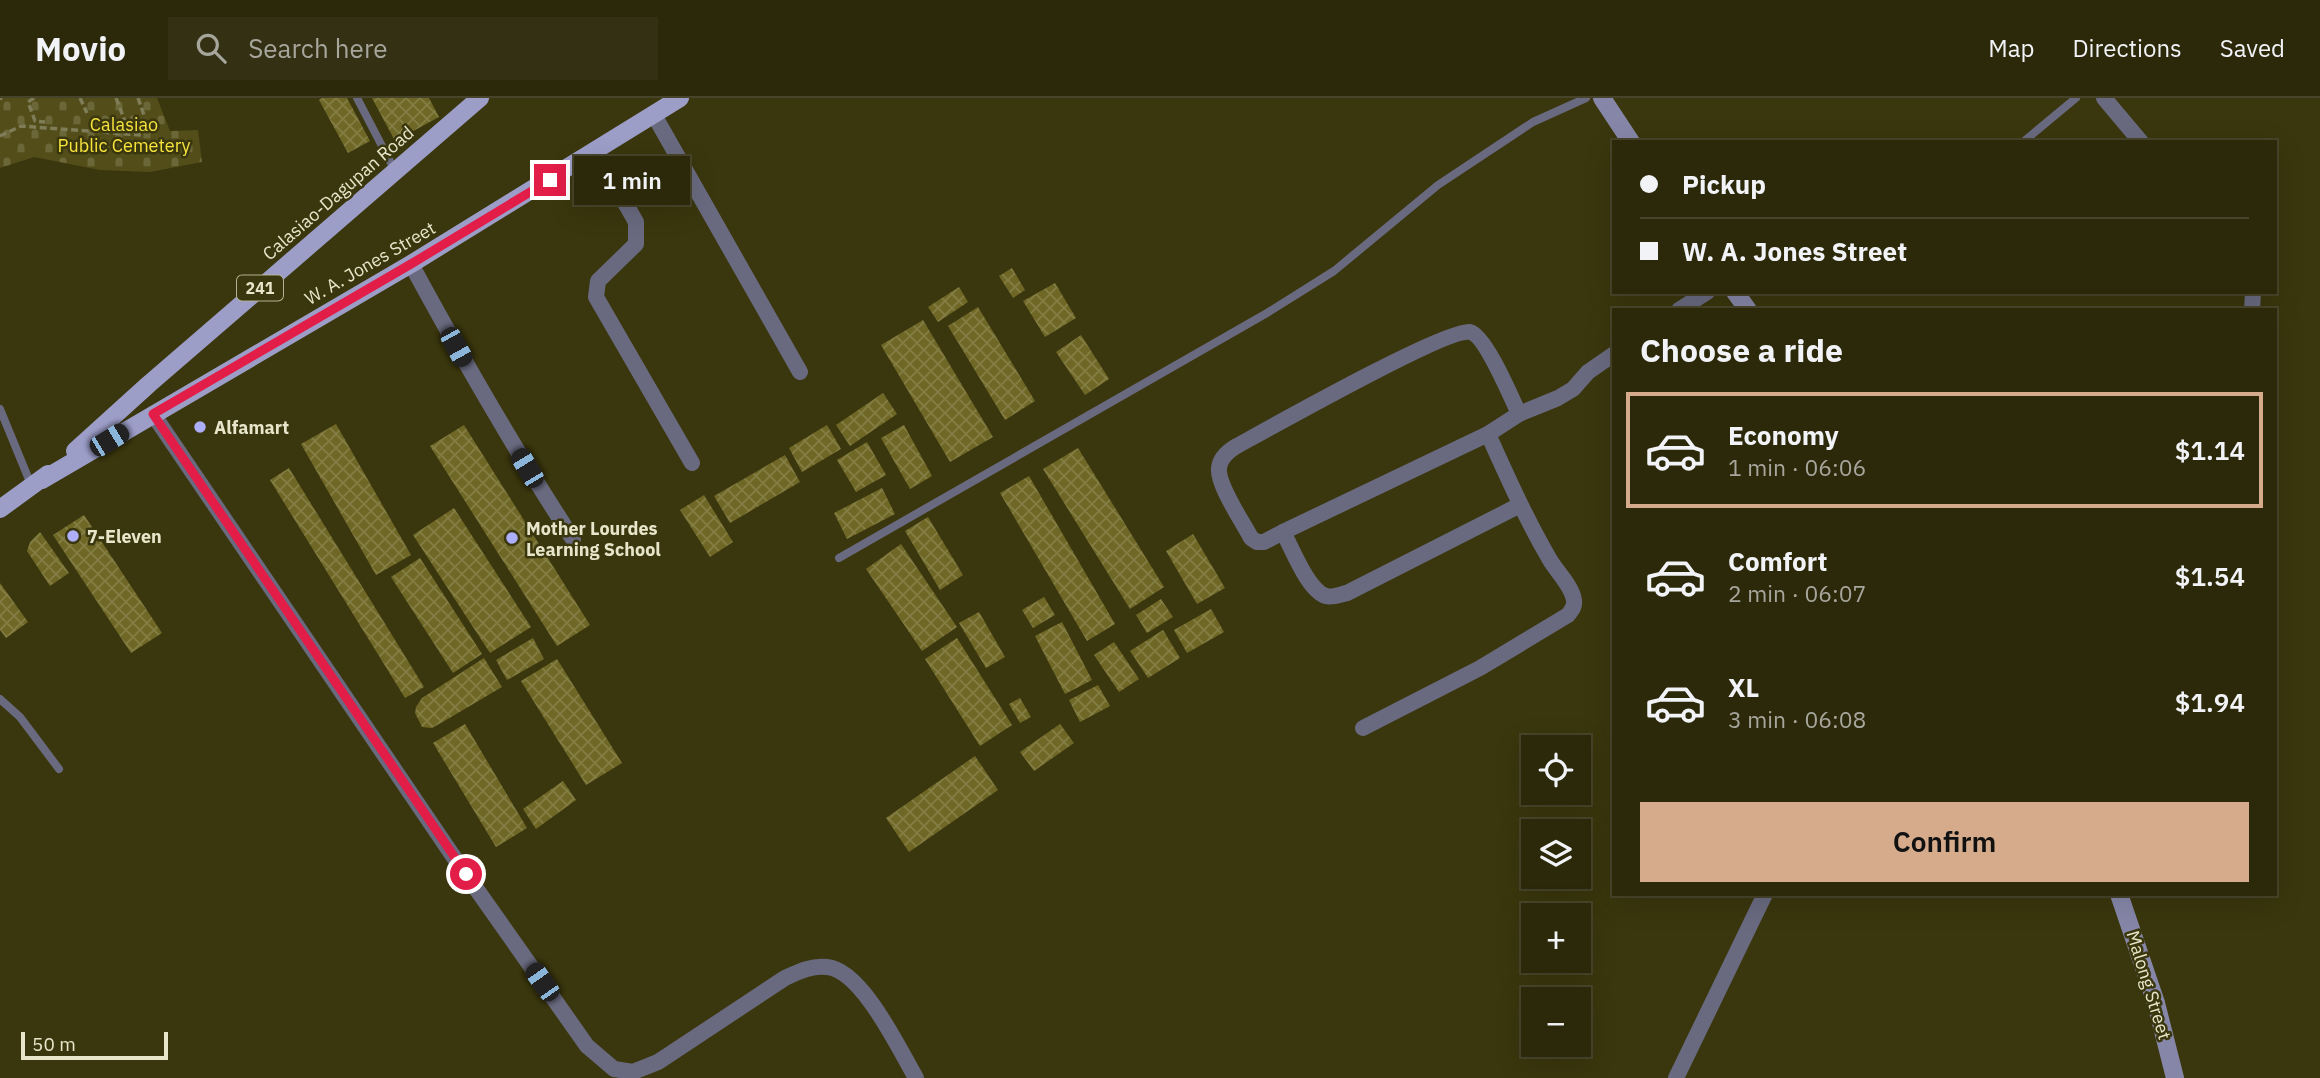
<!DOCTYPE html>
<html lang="en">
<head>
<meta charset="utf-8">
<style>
	body { margin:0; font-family:"IBM Plex Sans",sans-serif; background:#343013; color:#f1f3f6; height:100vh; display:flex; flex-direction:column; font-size:26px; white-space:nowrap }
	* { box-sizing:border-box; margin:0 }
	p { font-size:23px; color:#a6a69c }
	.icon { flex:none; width:38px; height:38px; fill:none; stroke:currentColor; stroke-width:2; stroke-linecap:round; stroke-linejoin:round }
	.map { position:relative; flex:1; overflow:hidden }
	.panel { position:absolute; left:1612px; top:210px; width:665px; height:588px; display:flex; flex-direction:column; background:#2c280a; border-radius:0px; box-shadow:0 7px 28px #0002,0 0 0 2px #48442b }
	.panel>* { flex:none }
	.banner { position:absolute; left:1612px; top:42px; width:665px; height:154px; border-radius:0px; box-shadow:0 7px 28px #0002,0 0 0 2px #48442b; display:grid; align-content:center; height:154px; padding:0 28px; background:#2c280a }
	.tools { position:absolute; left:1521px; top:637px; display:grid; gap:14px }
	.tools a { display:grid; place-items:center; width:70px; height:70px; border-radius:0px; background:#2c280a; box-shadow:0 7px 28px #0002,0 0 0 2px #48442b; font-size:35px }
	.scale { position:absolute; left:21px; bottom:18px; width:147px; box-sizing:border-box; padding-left:7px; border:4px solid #e8e6ca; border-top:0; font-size:19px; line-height:24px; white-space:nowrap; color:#e8e6ca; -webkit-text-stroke:5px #3a360d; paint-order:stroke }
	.end { position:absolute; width:32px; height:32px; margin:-16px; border:9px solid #e11d48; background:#fff; box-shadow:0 0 0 4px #fff }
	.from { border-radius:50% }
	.bubble { position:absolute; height:49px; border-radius:0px; background:#2c280a; box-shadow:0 7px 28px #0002,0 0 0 2px #48442b; font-size:23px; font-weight:600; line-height:49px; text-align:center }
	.car { position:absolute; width:21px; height:42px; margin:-21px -10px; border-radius:9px; box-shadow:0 0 5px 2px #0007; background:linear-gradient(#222 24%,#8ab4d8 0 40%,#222 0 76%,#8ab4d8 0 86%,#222 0) }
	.banner b { display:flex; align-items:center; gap:24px; height:66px; font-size:26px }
	.banner b+b { border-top:2px solid #48442b }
	.banner i { width:18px; height:18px; background:#f1f3f6 }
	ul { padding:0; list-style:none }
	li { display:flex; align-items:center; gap:21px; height:116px; margin:0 14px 10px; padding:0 14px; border:4px solid transparent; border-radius:0px }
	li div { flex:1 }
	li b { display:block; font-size:26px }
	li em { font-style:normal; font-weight:600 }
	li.current { border-color:#d6ab8b }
	li>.icon { width:63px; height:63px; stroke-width:1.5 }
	h2 { padding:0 28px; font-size:32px; line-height:84px }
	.button { display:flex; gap:14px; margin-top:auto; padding:14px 28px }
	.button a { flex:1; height:80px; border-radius:0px; background:#d6ab8b; color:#111; font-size:28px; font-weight:600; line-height:80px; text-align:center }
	header { display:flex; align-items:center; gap:42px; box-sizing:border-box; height:98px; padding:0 35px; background:#2c280a; border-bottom:2px solid #48442b }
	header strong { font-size:33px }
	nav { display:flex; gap:38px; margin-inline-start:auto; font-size:24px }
	.search { width:490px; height:63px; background:#343013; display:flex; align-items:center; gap:18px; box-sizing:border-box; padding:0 24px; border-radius:0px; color:#a6a69c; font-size:26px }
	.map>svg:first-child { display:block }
	.cemetery { fill:url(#cemetery-stones) }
	.building { fill:url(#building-cross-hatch) }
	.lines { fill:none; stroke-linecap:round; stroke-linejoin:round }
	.path { stroke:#7f7c58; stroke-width:3.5; stroke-dasharray:7 3.5; stroke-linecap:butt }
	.lane { stroke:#696a7f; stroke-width:8 }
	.street { stroke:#696a7f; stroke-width:16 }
	.secondary { stroke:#8687a8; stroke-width:18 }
	.primary { stroke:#9c9ec8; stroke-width:18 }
	.route { stroke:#e11d48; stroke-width:9 }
	.poi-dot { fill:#adaffb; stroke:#3a360d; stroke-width:2.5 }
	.labels { text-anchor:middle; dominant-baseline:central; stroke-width:5; stroke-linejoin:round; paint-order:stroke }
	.shield { fill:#3a360d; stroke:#b4b191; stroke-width:2 }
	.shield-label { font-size:16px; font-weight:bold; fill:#e8e6ca }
	.park-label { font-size:18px; fill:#f6e33e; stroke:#3a360d }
	.street-label { font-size:18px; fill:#e8e6ca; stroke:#3a360d }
	.poi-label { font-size:18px; font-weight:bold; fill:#e8e6ca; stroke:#3a360d; text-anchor:start }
</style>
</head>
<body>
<header>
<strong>Movio</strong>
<div class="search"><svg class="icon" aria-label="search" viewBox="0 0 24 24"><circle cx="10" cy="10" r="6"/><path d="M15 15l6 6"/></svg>Search here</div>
<nav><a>Map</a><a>Directions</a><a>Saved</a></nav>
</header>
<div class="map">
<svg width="2320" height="980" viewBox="0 0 2320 980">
	<defs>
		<pattern id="cemetery-stones" width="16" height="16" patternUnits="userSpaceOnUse" patternTransform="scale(1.75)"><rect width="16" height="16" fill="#534d19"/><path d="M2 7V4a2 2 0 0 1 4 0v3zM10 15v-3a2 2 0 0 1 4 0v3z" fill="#6c6739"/></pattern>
		<pattern id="building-cross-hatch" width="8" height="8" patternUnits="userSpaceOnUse" patternTransform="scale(1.75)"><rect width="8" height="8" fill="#6f6726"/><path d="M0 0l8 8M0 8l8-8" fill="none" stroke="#847d44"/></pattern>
	</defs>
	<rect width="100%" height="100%" fill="#3a360d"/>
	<polygon class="cemetery" points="0,0 157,0 170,33 198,32 202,64 150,74 100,72 34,59 0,70"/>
	<g class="building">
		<polygon points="322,0 347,0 370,43 348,55 319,2"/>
		<polygon points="372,0 429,0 439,19 395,43"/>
		<polygon points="1012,170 1025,192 1013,200 999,178"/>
		<polygon points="1055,185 1076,220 1045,239 1023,203"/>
		<polygon points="959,189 968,204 938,224 928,209"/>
		<polygon points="978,209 1035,303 1005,322 948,228"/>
		<polygon points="923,222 993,339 950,364 881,247"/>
		<polygon points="1081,237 1109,281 1085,297 1056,254"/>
		<polygon points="883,295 897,316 850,348 836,327"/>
		<polygon points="336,326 411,457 376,477 301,346"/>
		<polygon points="464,327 590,527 557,548 430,348"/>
		<polygon points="827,327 841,351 802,374 789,350"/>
		<polygon points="904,327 932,378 910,391 881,340"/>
		<polygon points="867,344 886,377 856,394 837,362"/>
		<polygon points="1078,350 1164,489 1130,511 1043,371"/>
		<polygon points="785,357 800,384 730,425 714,398"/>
		<polygon points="289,370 424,589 405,600 270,382"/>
		<polygon points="1029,378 1115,526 1087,543 1000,395"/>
		<polygon points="882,390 895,416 847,441 834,415"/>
		<polygon points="704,397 733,444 710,459 680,412"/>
		<polygon points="454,410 531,529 490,555 413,437"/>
		<polygon points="84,417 162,535 131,555 53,437"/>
		<polygon points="928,419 963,477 940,492 905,433"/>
		<polygon points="40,434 69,475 50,488 27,453 30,444"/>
		<polygon points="1193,436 1225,490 1197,506 1166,453"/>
		<polygon points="901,446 957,529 922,553 866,471"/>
		<polygon points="420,460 482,556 453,575 391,479"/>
		<polygon points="0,485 28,524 6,540 0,532"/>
		<polygon points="1044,499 1055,517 1033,530 1022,512"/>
		<polygon points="1161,501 1173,519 1147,535 1136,517"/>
		<polygon points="1211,511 1224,534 1187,555 1174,532"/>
		<polygon points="979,514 1005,559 986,570 959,525"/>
		<polygon points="1062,524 1092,582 1065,596 1035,538"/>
		<polygon points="1163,532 1180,560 1148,580 1130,553"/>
		<polygon points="533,540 544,561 507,582 496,562"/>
		<polygon points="957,540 1012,627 980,648 925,561"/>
		<polygon points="1114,544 1139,581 1119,594 1094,557"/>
		<polygon points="484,560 502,589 441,625 432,630 422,629 415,615 416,609 422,600"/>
		<polygon points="557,561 622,665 586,687 521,583"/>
		<polygon points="1098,587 1110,608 1080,624 1069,602"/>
		<polygon points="1020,600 1031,619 1020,625 1009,606"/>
		<polygon points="465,626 527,730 496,749 433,645"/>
		<polygon points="1060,626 1074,645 1034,673 1020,654"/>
		<polygon points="975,658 998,692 909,754 886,720"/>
		<polygon points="563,683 576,702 536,731 523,711"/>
	</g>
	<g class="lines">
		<g class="path">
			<polyline points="34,0 28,4 35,23 45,24"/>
			<polyline points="80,0 87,15"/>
			<polyline points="116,0 126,26"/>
			<polyline points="138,0 145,20"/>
			<polyline points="0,1 2,0"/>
			<polyline points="0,38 21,28 141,37"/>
		</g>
		<g class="lane">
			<polyline points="357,0 395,73"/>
			<polyline points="2023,44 2076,0"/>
			<polyline points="0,311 32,389"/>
			<polyline points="839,460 1267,215 1334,173 1438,87 1533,24 1586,0"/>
			<polyline points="0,601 20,619 59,671"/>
		</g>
		<g class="street">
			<polyline points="2104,0 2141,44"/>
			<polyline points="654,17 800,274"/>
			<polyline points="596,54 636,124 636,146 598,183 596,199 692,365"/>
			<path d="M 411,166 C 462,260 514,351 573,441"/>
			<polyline points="1679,212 1707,194"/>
			<polyline points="2252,212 2253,194"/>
			<path d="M 153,316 L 451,755 L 587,948 L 614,971 L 633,974 L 658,964 L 785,880 C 798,874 812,867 827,869 C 862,872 899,951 916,980"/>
			<path d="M 1520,407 L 1347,495 C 1341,496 1333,500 1326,498 C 1308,493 1292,450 1283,434 L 1488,336 L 1519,316 L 1558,300 L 1573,291 L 1588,274 L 1614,256"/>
			<path d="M 1283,434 L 1264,444 L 1257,444 L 1251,440 C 1243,424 1217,387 1219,370 C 1220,360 1227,354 1235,349 C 1266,332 1449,229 1470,234 C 1485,237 1512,301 1519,316"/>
			<path d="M 1363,630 L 1480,570 L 1568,517 C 1571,513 1575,509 1574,503 C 1573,489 1557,474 1550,462 C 1526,421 1507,378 1488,336"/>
			<polyline points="1676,980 1765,796"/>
		</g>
		<g class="secondary">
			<polyline points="1602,0 1631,44"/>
			<polyline points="1735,194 1748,212"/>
			<polyline points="2119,796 2156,905 2175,980"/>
		</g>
		<g class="primary">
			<polyline points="75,353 149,286 480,0"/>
			<polyline points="42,382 411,166 680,0"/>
			<polyline points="0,411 48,376"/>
		</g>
	</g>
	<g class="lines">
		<polyline class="route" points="466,776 153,316 411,166 550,82"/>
	</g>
	<g class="poi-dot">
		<circle cx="200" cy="329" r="7"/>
		<circle cx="73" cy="438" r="7"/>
		<circle cx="512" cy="440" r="7"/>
	</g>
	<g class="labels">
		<rect class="shield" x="237" y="177.5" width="46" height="25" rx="5"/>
		<g class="shield-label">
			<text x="260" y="190">241</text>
		</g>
		<g class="park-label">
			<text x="124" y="26">Calasiao<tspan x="124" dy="21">Public Cemetery</tspan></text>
		</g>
		<g class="street-label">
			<text transform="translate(338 95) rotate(-41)">Calasiao-Dagupan Road</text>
			<text transform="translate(370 165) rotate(-30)">W. A. Jones Street</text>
			<text transform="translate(2149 887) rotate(73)">Malong Street</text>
		</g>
		<g class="poi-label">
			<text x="214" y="329">Alfamart</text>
			<text x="526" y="430">Mother Lourdes<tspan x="526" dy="21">Learning School</tspan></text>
			<text x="87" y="438">7-Eleven</text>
		</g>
	</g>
</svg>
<div class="tools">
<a><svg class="icon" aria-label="locate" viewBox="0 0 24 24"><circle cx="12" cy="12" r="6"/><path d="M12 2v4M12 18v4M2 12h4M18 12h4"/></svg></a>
<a><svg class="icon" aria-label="layers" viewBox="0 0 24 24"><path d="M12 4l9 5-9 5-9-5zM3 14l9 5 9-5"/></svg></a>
<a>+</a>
<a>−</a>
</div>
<div class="scale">50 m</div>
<i class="end from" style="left:466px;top:776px"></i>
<i class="end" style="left:550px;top:82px"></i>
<div class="bubble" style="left:574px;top:58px;width:116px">1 min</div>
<i class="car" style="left:456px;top:249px;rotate:151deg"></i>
<i class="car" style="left:109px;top:342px;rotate:59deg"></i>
<i class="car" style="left:527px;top:370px;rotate:329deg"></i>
<i class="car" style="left:542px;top:884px;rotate:325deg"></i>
<div class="banner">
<b><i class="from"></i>Pickup</b>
<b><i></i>W. A. Jones Street</b>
</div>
<section class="panel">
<h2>Choose a ride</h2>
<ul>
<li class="current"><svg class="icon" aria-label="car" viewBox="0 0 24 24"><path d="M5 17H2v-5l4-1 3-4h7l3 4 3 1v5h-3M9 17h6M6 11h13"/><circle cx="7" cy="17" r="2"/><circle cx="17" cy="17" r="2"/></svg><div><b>Economy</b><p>1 min · 06:06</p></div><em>$1.14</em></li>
<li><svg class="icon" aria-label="car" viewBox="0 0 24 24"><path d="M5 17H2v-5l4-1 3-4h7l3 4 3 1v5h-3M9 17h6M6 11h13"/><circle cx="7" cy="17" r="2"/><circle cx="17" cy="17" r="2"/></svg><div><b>Comfort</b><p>2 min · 06:07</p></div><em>$1.54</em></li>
<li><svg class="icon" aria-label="car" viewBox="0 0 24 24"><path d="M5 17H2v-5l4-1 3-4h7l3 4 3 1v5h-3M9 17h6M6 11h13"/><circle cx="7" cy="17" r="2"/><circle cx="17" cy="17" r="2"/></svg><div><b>XL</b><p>3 min · 06:08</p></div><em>$1.94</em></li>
</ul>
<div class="button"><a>Confirm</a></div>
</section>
</div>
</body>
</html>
